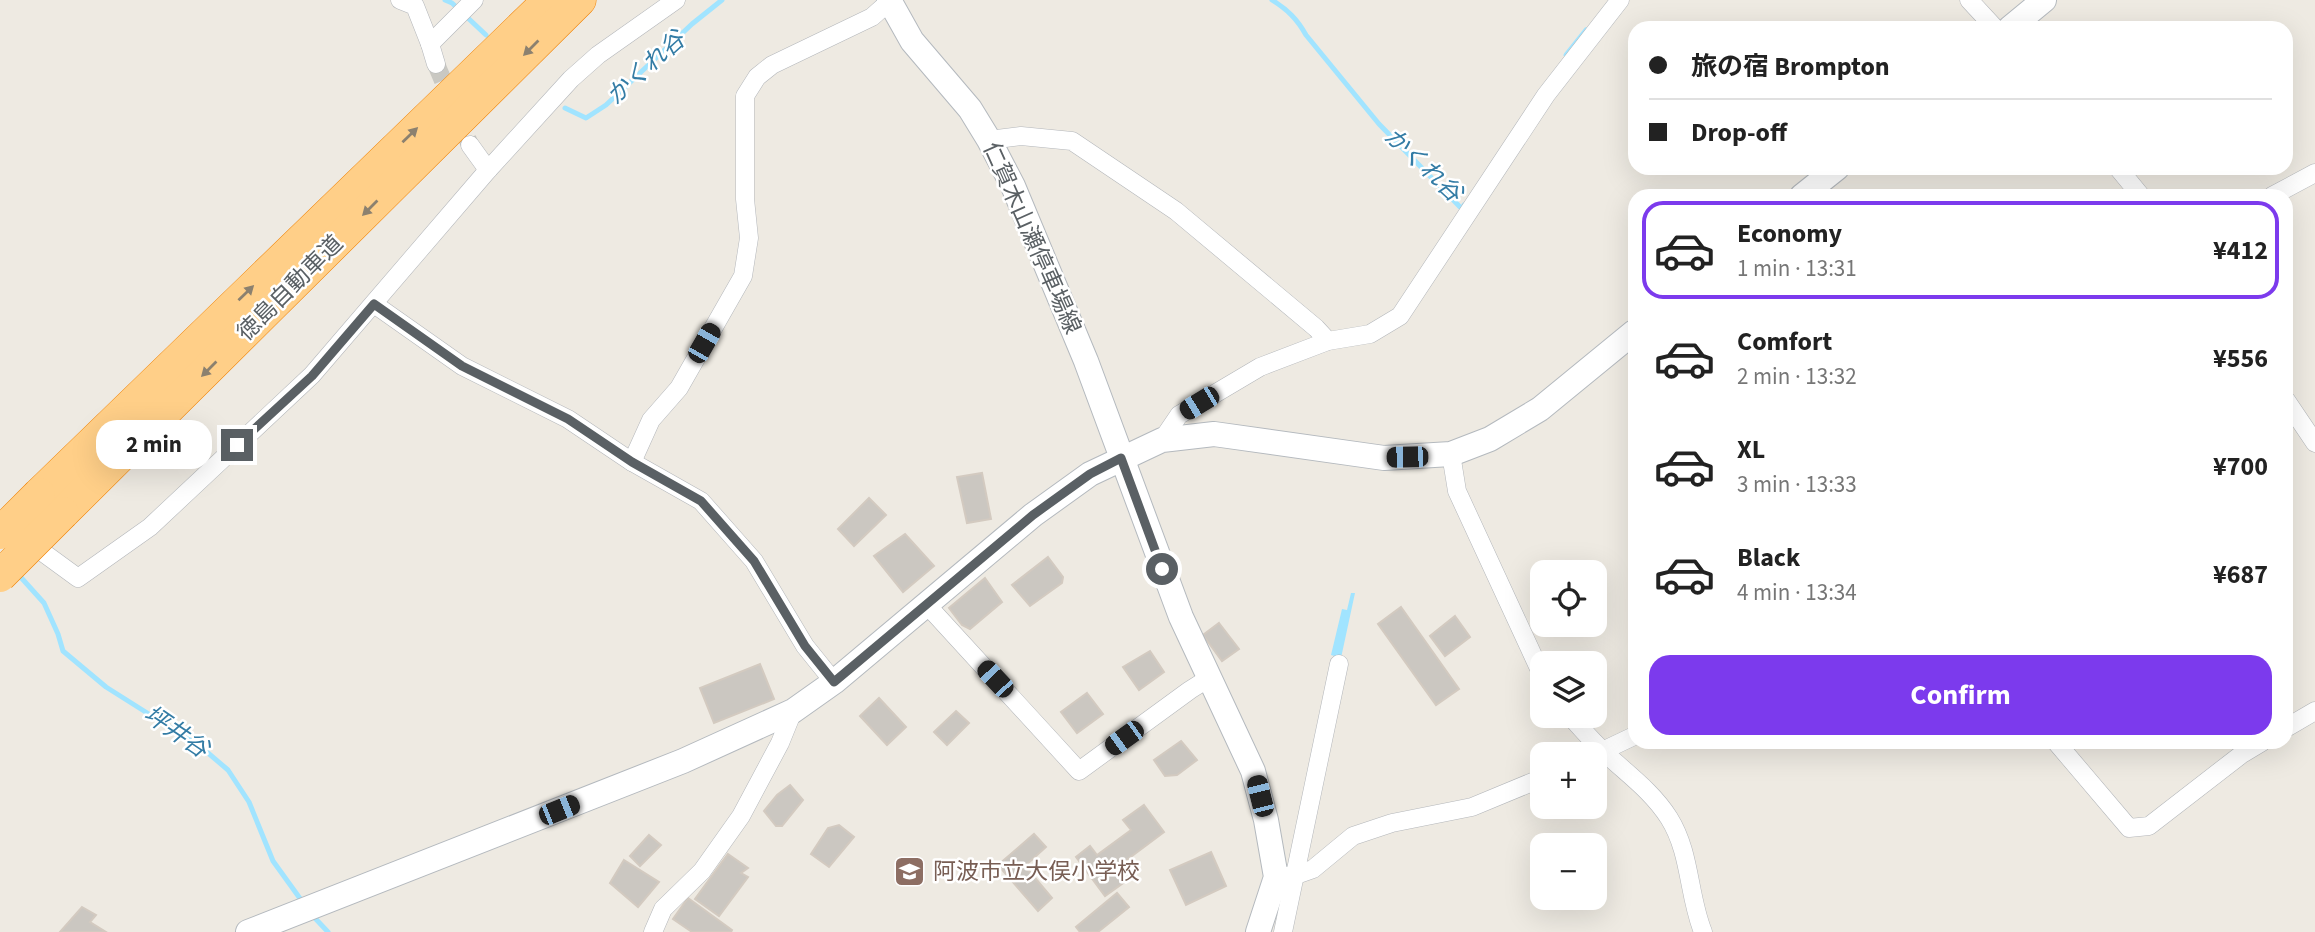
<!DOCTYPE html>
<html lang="en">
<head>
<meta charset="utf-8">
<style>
	body { margin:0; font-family:"Source Sans 3","Noto Sans JP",sans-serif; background:#f2f2f2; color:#222; height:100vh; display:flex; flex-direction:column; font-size:26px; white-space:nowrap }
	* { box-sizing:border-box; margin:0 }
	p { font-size:23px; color:#767676 }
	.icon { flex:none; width:38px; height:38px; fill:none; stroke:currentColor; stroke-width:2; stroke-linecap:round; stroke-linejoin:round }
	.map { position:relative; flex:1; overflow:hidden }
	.side { position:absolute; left:1628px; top:189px; width:665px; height:560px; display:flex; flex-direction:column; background:#fff; border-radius:21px; box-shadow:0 7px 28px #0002 }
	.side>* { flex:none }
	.top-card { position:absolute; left:1628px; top:21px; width:665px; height:154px; border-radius:21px; box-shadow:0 7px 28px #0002; display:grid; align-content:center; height:154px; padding:0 21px; background:#fff }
	.controls { position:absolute; left:1530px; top:560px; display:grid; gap:14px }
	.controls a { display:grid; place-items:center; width:77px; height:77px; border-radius:14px; background:#fff; box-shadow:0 7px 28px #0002; font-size:35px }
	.end { position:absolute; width:32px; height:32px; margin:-16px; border:9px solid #5a6064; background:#fff; box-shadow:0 0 0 4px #fff }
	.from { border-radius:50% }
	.bubble { position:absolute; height:49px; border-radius:21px; background:#fff; box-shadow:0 7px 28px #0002; font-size:23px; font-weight:700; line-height:49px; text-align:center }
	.car { position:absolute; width:21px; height:42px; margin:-21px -10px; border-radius:9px; box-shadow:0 0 5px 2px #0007; background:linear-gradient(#222 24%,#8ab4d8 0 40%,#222 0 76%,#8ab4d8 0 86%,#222 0) }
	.top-card b { display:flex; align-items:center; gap:24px; height:66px; font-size:26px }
	.top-card b+b { border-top:2px solid #e0e0e0 }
	.top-card i { width:18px; height:18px; background:#222 }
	ul { padding:12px 0 0; list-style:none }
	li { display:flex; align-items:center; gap:21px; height:98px; margin:0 14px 10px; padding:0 7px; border:4px solid transparent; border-radius:21px }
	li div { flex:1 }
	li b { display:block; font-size:26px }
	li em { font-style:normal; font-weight:700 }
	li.current { border-color:#7c3aed }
	li>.icon { width:63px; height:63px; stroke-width:1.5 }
	.action { display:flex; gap:14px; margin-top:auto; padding:14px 21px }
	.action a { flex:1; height:80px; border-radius:21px; background:#7c3aed; color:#fff; font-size:28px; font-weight:700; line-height:80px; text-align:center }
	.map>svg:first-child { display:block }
	.water { fill:#a1e4ff }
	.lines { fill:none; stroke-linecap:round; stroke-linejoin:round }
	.stream { stroke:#a1e4ff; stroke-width:5 }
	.building { fill:#cbc7c1; stroke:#d3cac0; stroke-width:2 }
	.street-tunnel { stroke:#c9c8c2; stroke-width:18; stroke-dasharray:18 9; stroke-linecap:butt }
	.street-casing { stroke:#b3b6ba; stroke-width:19 }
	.secondary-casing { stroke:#b4b9be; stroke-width:26 }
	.highway-casing { stroke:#f08000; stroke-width:33 }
	.street { stroke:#fff; stroke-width:18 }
	.secondary { stroke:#fff; stroke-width:24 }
	.highway { stroke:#ffcf88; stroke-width:32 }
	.highway-bridge-casing { stroke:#f08000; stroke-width:33; stroke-linecap:butt }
	.highway-bridge { stroke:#ffcf88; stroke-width:32 }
	.oneway { fill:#8c816f }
	.route { stroke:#5a6064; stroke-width:9 }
	.labels { text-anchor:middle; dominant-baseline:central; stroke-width:5; stroke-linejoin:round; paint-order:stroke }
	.street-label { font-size:23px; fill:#5a6064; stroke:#fff }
	.education-label { font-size:23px; fill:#785e54; stroke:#fff; text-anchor:start }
	.water-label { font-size:24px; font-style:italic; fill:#337ca5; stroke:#fff }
</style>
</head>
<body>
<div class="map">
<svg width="2315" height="932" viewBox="0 0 2315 932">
	<rect width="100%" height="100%" fill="#eeeae2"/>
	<polygon class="water" points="1351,593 1355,593 1341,658 1331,655 1342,609 1347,610"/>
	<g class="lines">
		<g class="stream">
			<polyline points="445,0 452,3 486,35"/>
			<path d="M 1272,0 C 1288,10 1297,19 1306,35 L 1379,124 L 1462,209 L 1464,205"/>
			<polyline points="1566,55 1586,30"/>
			<polyline points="565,108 586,118 606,105 692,24 722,0"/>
			<polyline points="17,573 44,603 58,634 63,651 106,687 201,747 228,770 249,802 273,861 304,904"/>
			<polyline points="312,915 328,932"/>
		</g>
	</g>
	<g class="building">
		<polygon points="982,473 991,519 967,523 957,477"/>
		<polygon points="869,498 886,515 854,546 838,529"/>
		<polygon points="905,534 934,566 903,592 874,556"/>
		<polygon points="1048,557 1063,577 1062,583 1030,606 1012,585"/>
		<polygon points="985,578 1002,602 970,629 962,625 949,608"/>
		<polygon points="1401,607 1459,689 1436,705 1378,624"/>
		<polygon points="1455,616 1470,637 1445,656 1430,636"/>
		<polygon points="1219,623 1239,649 1222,661 1203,635"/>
		<polygon points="1150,651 1164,672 1139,690 1123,667"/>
		<polygon points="760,664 774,699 714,723 700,688"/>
		<polygon points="1087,693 1103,714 1077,733 1061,712"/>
		<polygon points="879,698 906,727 887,745 860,716"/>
		<polygon points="956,711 969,723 947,745 934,732"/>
		<polygon points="1181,741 1197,760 1177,775 1165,776 1154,760"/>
		<polygon points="790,785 803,800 782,826 776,826 764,811 777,795"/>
		<polygon points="1144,805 1164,832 1116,868 1126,881 1105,896 1076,857 1090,846 1097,855 1131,830 1123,820"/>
		<polygon points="839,825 854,837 829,867 811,854 828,828"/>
		<polygon points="1034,834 1046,847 1025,866 1052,898 1038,911 998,865"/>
		<polygon points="649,835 661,845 640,866 630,856"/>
		<polygon points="1211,852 1226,886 1186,905 1170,870"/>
		<polygon points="728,854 748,868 741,873 748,877 719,916 695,899"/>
		<polygon points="624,860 659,882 638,907 610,883"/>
		<polygon points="1117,893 1129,907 1098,932 1080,932 1076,927"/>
		<polygon points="688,898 732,930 731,932 692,932 673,919"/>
		<polygon points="82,907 96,915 90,922 106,932 60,932"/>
	</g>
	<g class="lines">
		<polyline class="street-tunnel" points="436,64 470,145"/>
		<defs>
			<g id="street">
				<polyline points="400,0 415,6 430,44"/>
				<polyline points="1969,0 1995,28"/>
				<polyline points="436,64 430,44 474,0"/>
				<polyline points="989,140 1021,136 1072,141 1176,211 1316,328 1328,341"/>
				<polyline points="470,145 488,170"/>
				<polyline points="2118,168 2141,196"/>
				<polyline points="2272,196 2315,173"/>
				<polyline points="374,304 462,366 568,419 632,462 701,501 754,561 805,646 834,682"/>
				<polyline points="2286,400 2315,443"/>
				<polyline points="1162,440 1179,415 1260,367 1328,341 1370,334 1400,316 1546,95 1620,0"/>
				<polyline points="1451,454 1457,491 1542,675"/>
				<polyline points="632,462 651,420 679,388 743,276 749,238 745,199 745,96 757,77 772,65 872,17 891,0"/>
				<polyline points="26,540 78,578 150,527 312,375 488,170 571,79 598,55 676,0"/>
				<polyline points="927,605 1079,771 1190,690 1209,678"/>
				<path d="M 1570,716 C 1581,728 1592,741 1604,752 C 1626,773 1652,791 1669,818 C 1691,853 1688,895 1703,932"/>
				<polyline points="2286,728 2315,711"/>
				<polyline points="2056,742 2129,828 2149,826 2242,754 2262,742"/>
				<polyline points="1594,755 1634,736"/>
				<polyline points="1276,877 1296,875 1313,869 1353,836 1392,823 1472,807 1542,778"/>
				<polyline points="653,932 663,909 702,871 741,816 780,743 793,711"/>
				<polyline points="1283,932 1339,664"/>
			</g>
			<g id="secondary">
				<polyline points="889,0 912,41 970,109 989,140 1013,186 1086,361 1181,617 1253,771 1266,820 1276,877 1258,932"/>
				<polyline points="2010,28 2044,0"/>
				<polyline points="1802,196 1837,168"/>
				<polyline points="248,932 683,761 793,711 834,682 1033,515 1090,474 1162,440 1214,434 1384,458 1451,454 1490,439 1540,409 1634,332"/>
			</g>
			<g id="highway">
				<polyline points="39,494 546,3"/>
				<polyline points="63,513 580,0"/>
			</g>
		</defs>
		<use href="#street" class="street-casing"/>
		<use href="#secondary" class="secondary-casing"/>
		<use href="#highway" class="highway-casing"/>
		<use href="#street" class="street"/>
		<use href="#secondary" class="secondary"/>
		<use href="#highway" class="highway"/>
		<defs>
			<g id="highway-bridge">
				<polyline points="0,533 39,494"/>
				<polyline points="0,576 63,513"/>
			</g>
		</defs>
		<use href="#highway-bridge" class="highway-bridge-casing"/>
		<use href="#highway-bridge" class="highway-bridge"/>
	</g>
	<defs><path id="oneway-solid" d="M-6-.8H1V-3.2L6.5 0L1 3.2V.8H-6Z" transform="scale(1.75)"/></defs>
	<g class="oneway">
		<use href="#oneway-solid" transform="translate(531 48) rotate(135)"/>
		<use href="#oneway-solid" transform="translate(410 135) rotate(-44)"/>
		<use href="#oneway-solid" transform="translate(370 208) rotate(135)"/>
		<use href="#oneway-solid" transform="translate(246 293) rotate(-44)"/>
		<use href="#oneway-solid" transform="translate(209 369) rotate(135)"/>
	</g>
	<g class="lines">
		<polyline class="route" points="237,445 312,376 374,304 462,366 568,419 632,462 701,501 754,561 805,646 834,682 1033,515 1090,474 1121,458 1162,569"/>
	</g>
	<defs>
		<symbol id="school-square" viewBox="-11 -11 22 22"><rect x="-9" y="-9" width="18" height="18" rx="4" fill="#8d6e63" stroke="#fff"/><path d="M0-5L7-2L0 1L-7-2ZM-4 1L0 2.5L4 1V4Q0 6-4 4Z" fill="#fff"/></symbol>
	</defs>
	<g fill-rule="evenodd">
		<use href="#school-square" x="892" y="854" width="35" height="35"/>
	</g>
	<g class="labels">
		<g class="street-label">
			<text transform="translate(1032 238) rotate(66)">仁賀木山瀬停車場線</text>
			<text transform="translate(290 288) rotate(-45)">徳島自動車道</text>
		</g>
		<g class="education-label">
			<text x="933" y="871">阿波市立大俣小学校</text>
		</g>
		<g class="water-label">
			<text transform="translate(646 68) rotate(-42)">かくれ谷</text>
			<text transform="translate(1423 165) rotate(43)">かくれ谷</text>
			<text transform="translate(176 732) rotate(34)">坪井谷</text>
		</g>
	</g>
</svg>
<div class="controls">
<a><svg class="icon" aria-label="locate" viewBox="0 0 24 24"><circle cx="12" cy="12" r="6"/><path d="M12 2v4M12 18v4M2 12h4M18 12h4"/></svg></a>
<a><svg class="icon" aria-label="layers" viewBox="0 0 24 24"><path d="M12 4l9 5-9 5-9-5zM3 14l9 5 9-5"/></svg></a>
<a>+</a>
<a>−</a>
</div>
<i class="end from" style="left:1162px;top:569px"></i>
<i class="end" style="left:237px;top:445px"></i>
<div class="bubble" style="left:96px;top:420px;width:116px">2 min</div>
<i class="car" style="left:704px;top:343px;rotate:30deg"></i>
<i class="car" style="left:1199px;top:403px;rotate:239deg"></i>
<i class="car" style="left:1407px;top:457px;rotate:269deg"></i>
<i class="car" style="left:995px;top:679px;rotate:317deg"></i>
<i class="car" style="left:1124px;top:738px;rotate:234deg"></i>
<i class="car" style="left:1260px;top:796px;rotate:346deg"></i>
<i class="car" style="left:559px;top:810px;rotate:68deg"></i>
<div class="top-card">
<b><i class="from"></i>旅の宿 Brompton</b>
<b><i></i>Drop-off</b>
</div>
<section class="side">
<ul>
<li class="current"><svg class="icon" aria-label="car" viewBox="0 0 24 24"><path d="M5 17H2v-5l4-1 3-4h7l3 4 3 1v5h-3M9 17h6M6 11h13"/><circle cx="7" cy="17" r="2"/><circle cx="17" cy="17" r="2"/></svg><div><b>Economy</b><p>1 min · 13:31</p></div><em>¥412</em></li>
<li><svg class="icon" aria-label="car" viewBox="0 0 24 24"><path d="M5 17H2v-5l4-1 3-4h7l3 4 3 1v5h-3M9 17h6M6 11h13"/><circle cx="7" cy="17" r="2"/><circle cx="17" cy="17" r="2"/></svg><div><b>Comfort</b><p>2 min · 13:32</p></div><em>¥556</em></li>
<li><svg class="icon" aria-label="car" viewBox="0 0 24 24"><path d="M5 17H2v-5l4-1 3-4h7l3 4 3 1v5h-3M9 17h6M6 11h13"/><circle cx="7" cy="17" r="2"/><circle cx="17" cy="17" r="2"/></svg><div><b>XL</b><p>3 min · 13:33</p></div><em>¥700</em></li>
<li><svg class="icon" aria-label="car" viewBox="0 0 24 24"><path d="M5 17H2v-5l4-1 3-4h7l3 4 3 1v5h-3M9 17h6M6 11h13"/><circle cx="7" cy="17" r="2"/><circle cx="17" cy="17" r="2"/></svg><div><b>Black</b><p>4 min · 13:34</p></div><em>¥687</em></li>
</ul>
<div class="action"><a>Confirm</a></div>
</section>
</div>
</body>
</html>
